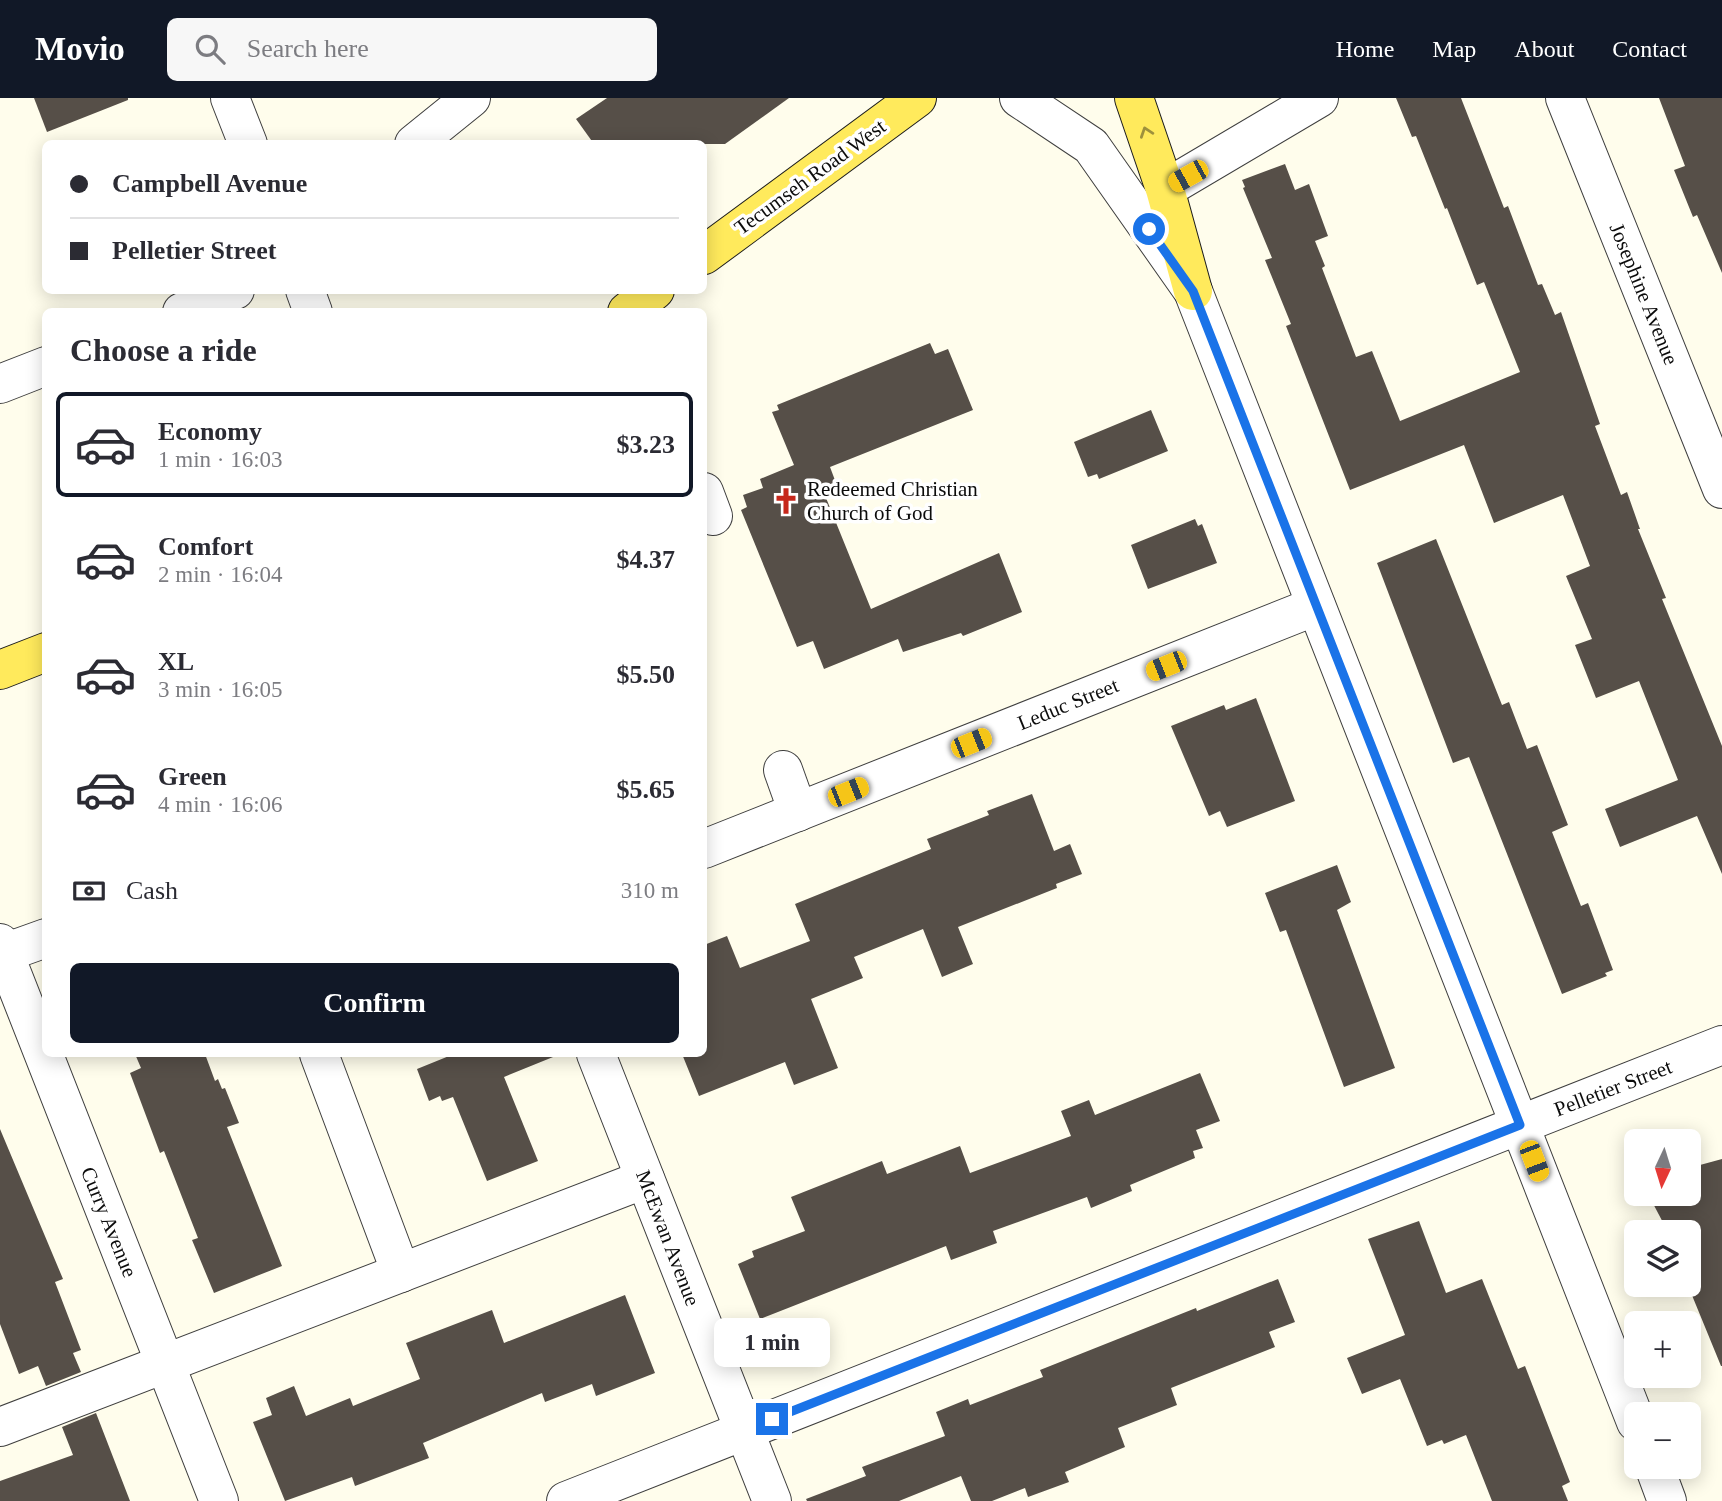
<!DOCTYPE html>
<html lang="en">
<head>
<meta charset="utf-8">
<style>
	body { margin:0; font-family:Georgia,serif; background:#f7f7f7; color:#2b2b33; height:100vh; display:flex; flex-direction:column; font-size:26px; white-space:nowrap }
	* { box-sizing:border-box; margin:0 }
	p { font-size:23px; color:#7c7c81 }
	.icon { flex:none; width:38px; height:38px; fill:none; stroke:currentColor; stroke-width:2; stroke-linecap:round; stroke-linejoin:round }
	.map { position:relative; flex:1; overflow:hidden }
	.side { position:absolute; left:42px; top:210px; width:665px; height:749px; display:flex; flex-direction:column; background:#fff; border-radius:10px; box-shadow:0 4px 18px #0003 }
	.side>* { flex:none }
	.banner { position:absolute; left:42px; top:42px; width:665px; height:154px; border-radius:10px; box-shadow:0 4px 18px #0003; display:grid; align-content:center; height:154px; padding:0 28px; background:#fff }
	.needle { width:46px; rotate:184deg }
	.fabs { position:absolute; left:1624px; top:1031px; display:grid; gap:14px }
	.fabs a { display:grid; place-items:center; width:77px; height:77px; border-radius:10px; background:#fff; box-shadow:0 4px 18px #0003; font-size:35px }
	.end { position:absolute; width:32px; height:32px; margin:-16px; border:9px solid #1a73e8; background:#fff; box-shadow:0 0 0 4px #fff }
	.from { border-radius:50% }
	.bubble { position:absolute; height:49px; border-radius:10px; background:#fff; box-shadow:0 4px 18px #0003; font-size:23px; font-weight:600; line-height:49px; text-align:center }
	.car { position:absolute; width:21px; height:42px; margin:-21px -10px; border-radius:9px; box-shadow:0 0 5px 2px #0007; background:linear-gradient(#f5c518 24%,#345 0 40%,#f5c518 0 76%,#345 0 86%,#f5c518 0) }
	.banner b { display:flex; align-items:center; gap:24px; height:66px; font-size:26px }
	.banner b+b { border-top:2px solid #e1e1e2 }
	.banner i { width:18px; height:18px; background:#2b2b33 }
	ul { padding:0; list-style:none }
	li { display:flex; align-items:center; gap:21px; height:105px; margin:0 14px 10px; padding:0 14px; border:4px solid transparent; border-radius:10px }
	li div { flex:1 }
	li b { display:block; font-size:26px }
	li em { font-style:normal; font-weight:600 }
	li.active { border-color:#111827 }
	li>.icon { width:63px; height:63px; stroke-width:1.5 }
	h2 { padding:0 28px; font-size:32px; line-height:84px }
	.pay { display:flex; align-items:center; gap:18px; height:77px; padding:0 28px; font-size:26px }
	.pay p { margin-inline-start:auto }
	.primary-button { display:flex; gap:14px; margin-top:auto; padding:14px 28px }
	.primary-button a { flex:1; height:80px; border-radius:10px; background:#111827; color:#fff; font-size:28px; font-weight:600; line-height:80px; text-align:center }
	header { display:flex; align-items:center; gap:42px; box-sizing:border-box; height:98px; padding:0 35px; background:#111827; color:#fff }
	header strong { font-size:33px }
	nav { display:flex; gap:38px; margin-inline-start:auto; font-size:24px }
	.search { width:490px; height:63px; background:#f7f7f7; display:flex; align-items:center; gap:18px; box-sizing:border-box; padding:0 24px; border-radius:10px; color:#7c7c81; font-size:26px }
	.map>svg:first-child { display:block }
	.building { fill:#564f48 }
	.lines { fill:none; stroke-linecap:round; stroke-linejoin:round }
	.minor-casing { stroke:#3f3f3f; stroke-width:40 }
	.major-casing { stroke:#1d1d1d; stroke-width:40 }
	.minor { stroke:#fff; stroke-width:38 }
	.major { stroke:#ffea5c; stroke-width:38 }
	.oneway { stroke:#9e913c }
	.route { stroke:#1a73e8; stroke-width:9 }
	.labels { text-anchor:middle; dominant-baseline:central; stroke-width:7; stroke-linejoin:round; paint-order:stroke }
	.street-label { font-size:21px; fill:#0c0c0c; stroke:#fff }
	.poi-label { font-size:21px; fill:#0c0c0c; stroke:#fff; text-anchor:start }
</style>
</head>
<body>
<header>
<strong>Movio</strong>
<div class="search"><svg class="icon" aria-label="search" viewBox="0 0 24 24"><circle cx="10" cy="10" r="6"/><path d="M15 15l6 6"/></svg>Search here</div>
<nav><a>Home</a><a>Map</a><a>About</a><a>Contact</a></nav>
</header>
<div class="map">
<svg width="1722" height="1403" viewBox="0 0 1722 1403">
	<rect width="100%" height="100%" fill="#fffdec"/>
	<g class="building">
		<polygon points="34,0 128,0 128,2 47,34"/>
		<polygon points="607,0 789,0 725,46 594,46 576,21"/>
		<polygon points="1396,0 1461,0 1504,110 1508,108 1538,187 1542,186 1555,217 1561,214 1600,326 1595,328 1621,397 1627,394 1640,431 1638,431 1666,500 1662,501 1722,648 1722,776 1697,718 1620,749 1605,711 1678,682 1639,583 1596,600 1575,547 1592,541 1566,478 1590,468 1563,397 1494,425 1464,347 1350,392 1286,228 1291,226 1265,162 1272,160 1243,90 1245,89 1242,82 1285,66 1295,92 1309,86 1328,138 1315,143 1325,168 1322,170 1356,259 1372,253 1400,323 1520,274 1484,184 1477,187 1447,110 1445,111 1416,38 1412,39"/>
		<polygon points="1659,0 1722,0 1722,175 1697,117 1693,119 1674,72 1685,68"/>
		<polygon points="930,245 935,256 948,251 973,312 830,369 836,385 822,390 871,511 999,455 1022,514 963,538 961,535 903,554 898,541 824,571 813,543 797,549 741,412 747,409 743,397 763,390 760,381 794,367 772,314 779,312 777,307"/>
		<polygon points="1151,312 1168,353 1099,381 1097,376 1088,379 1074,344"/>
		<polygon points="1195,421 1198,428 1202,426 1217,465 1148,491 1131,447"/>
		<polygon points="1436,441 1502,607 1509,604 1527,651 1537,647 1568,727 1552,734 1581,808 1588,805 1613,872 1605,875 1607,878 1562,896 1469,659 1453,665 1377,465"/>
		<polygon points="1256,600 1295,703 1227,729 1220,713 1209,718 1171,628 1224,607 1226,612"/>
		<polygon points="1032,696 1054,753 1070,746 1082,776 1056,786 1057,790 958,829 973,866 942,879 923,831 854,859 863,880 811,901 838,970 794,987 785,964 699,998 682,956 704,956 704,847 727,838 740,870 810,843 795,806 931,751 927,741 989,717 987,713"/>
		<polygon points="1337,767 1351,804 1337,812 1395,970 1344,989 1286,832 1280,834 1265,795"/>
		<polygon points="135,956 205,956 215,983 218,981 222,991 225,990 239,1025 227,1029 282,1168 214,1195 192,1142 198,1140 164,1053 160,1055 130,975 141,970"/>
		<polygon points="454,956 558,956 558,957 504,979 538,1063 487,1083 453,999 442,1003 440,998 429,1003 417,971"/>
		<polygon points="1200,975 1220,1023 1196,1032 1203,1050 1193,1053 1195,1060 1130,1087 1132,1093 1091,1110 1087,1099 993,1133 997,1145 951,1162 946,1148 760,1221 738,1166 754,1159 752,1153 805,1133 791,1099 882,1063 887,1076 960,1048 970,1075 1071,1038 1061,1013 1089,1002 1095,1017"/>
		<polygon points="0,1031 63,1181 55,1184 81,1252 73,1255 81,1274 46,1288 38,1268 19,1276 0,1226"/>
		<polygon points="1722,1061 1722,1268 1721,1268 1689,1190 1689,1134 1668,1134 1648,1096 1689,1096 1689,1070"/>
		<polygon points="1419,1123 1446,1195 1482,1181 1518,1271 1525,1268 1570,1384 1562,1388 1568,1403 1492,1403 1466,1337 1444,1346 1442,1342 1427,1348 1400,1281 1362,1296 1347,1260 1405,1237 1368,1141"/>
		<polygon points="1278,1181 1295,1224 1269,1234 1275,1249 1171,1290 1177,1307 1118,1330 1125,1349 1065,1374 1069,1384 1028,1399 1025,1390 992,1403 971,1403 961,1378 899,1403 807,1403 806,1401 866,1378 862,1369 945,1338 936,1314 968,1301 970,1307 1043,1279 1040,1272 1196,1210 1197,1213"/>
		<polygon points="625,1197 655,1275 596,1298 592,1286 545,1304 542,1295 423,1345 429,1360 355,1388 352,1379 285,1403 253,1324 272,1317 266,1300 294,1288 306,1318 350,1300 353,1308 420,1281 406,1245 492,1212 504,1245"/>
		<polygon points="96,1315 130,1403 0,1403 0,1383 73,1357 62,1329"/>
	</g>
	<g class="lines">
		<defs>
			<g id="minor">
				<polyline points="230,0 248,46"/>
				<polyline points="1019,0 1091,48 1193,193 1636,1324"/>
				<polyline points="1565,0 1722,391"/>
				<polyline points="414,46 471,0"/>
				<polyline points="1165,91 1319,0"/>
				<polyline points="305,192 313,214"/>
				<polyline points="182,214 235,192"/>
				<polyline points="0,286 46,268"/>
				<polyline points="704,394 713,418"/>
				<polyline points="783,672 798,714"/>
				<polyline points="704,751 1316,508"/>
				<polyline points="0,845 219,1403"/>
				<polyline points="4,855 46,840"/>
				<polyline points="319,956 401,1175"/>
				<polyline points="596,956 772,1403"/>
				<polyline points="0,1329 645,1081"/>
				<polyline points="1654,1368 1667,1403"/>
				<polyline points="566,1403 1722,947"/>
			</g>
			<g id="major">
				<polyline points="1134,0 1165,91 1193,193"/>
				<polyline points="704,157 917,0"/>
				<polyline points="627,214 655,192"/>
				<polyline points="0,572 46,554"/>
			</g>
		</defs>
		<use href="#minor" class="minor-casing"/>
		<use href="#major" class="major-casing"/>
		<use href="#minor" class="minor"/>
		<use href="#major" class="major"/>
	</g>
	<defs><path id="oneway-chevron" d="M-2-3.5L2.5 0L-2 3.5" fill="none" stroke-width="1.6" stroke-linecap="round" stroke-linejoin="round" transform="scale(1.75)"/></defs>
	<use class="oneway" href="#oneway-chevron" transform="translate(1146 34) rotate(-109)"/>
	<g class="lines">
		<polyline class="route" points="772,1321 1520,1027 1193,193 1149,131"/>
	</g>
	<defs>
		<symbol id="church-bare" viewBox="-9 -9 18 18"><path d="M-1.2-6h2.4v3.5h3.3v2.4h-3.3V6h-2.4V-.1h-3.3v-2.4h3.3Z" fill="#c6271b" stroke="#fff" stroke-width="2.5" paint-order="stroke"/></symbol>
	</defs>
	<g fill-rule="evenodd">
		<use href="#church-bare" x="767" y="384" width="38" height="38"/>
	</g>
	<g class="labels">
		<g class="street-label">
			<text transform="translate(810 79) rotate(-36)">Tecumseh Road West</text>
			<text transform="translate(1644 196) rotate(68)">Josephine Avenue</text>
			<text transform="translate(1068 606) rotate(-22)">Leduc Street</text>
			<text transform="translate(1613 990) rotate(-21)">Pelletier Street</text>
			<text transform="translate(109 1124) rotate(68)">Curry Avenue</text>
			<text transform="translate(668 1140) rotate(69)">McEwan Avenue</text>
		</g>
		<g class="poi-label">
			<text x="807" y="391">Redeemed Christian<tspan x="807" dy="24">Church of God</tspan></text>
		</g>
	</g>
</svg>
<div class="fabs">
<a><svg class="needle" viewBox="-14 -14 28 28"><path d="M0-13l5 13h-10z" fill="#e53935"/><path d="M0 13l5-13h-10z" fill="#7c7c81"/></svg></a>
<a><svg class="icon" aria-label="layers" viewBox="0 0 24 24"><path d="M12 4l9 5-9 5-9-5zM3 14l9 5 9-5"/></svg></a>
<a>+</a>
<a>−</a>
</div>
<i class="end from" style="left:1149px;top:131px"></i>
<i class="end" style="left:772px;top:1321px"></i>
<div class="bubble" style="left:714px;top:1220px;width:116px">1 min</div>
<i class="car" style="left:1188px;top:78px;rotate:241deg"></i>
<i class="car" style="left:1166px;top:568px;rotate:248deg"></i>
<i class="car" style="left:971px;top:645px;rotate:68deg"></i>
<i class="car" style="left:848px;top:694px;rotate:68deg"></i>
<i class="car" style="left:1534px;top:1063px;rotate:159deg"></i>
<div class="banner">
<b><i class="from"></i>Campbell Avenue</b>
<b><i></i>Pelletier Street</b>
</div>
<section class="side">
<h2>Choose a ride</h2>
<ul>
<li class="active"><svg class="icon" aria-label="car" viewBox="0 0 24 24"><path d="M5 17H2v-5l4-1 3-4h7l3 4 3 1v5h-3M9 17h6M6 11h13"/><circle cx="7" cy="17" r="2"/><circle cx="17" cy="17" r="2"/></svg><div><b>Economy</b><p>1 min · 16:03</p></div><em>$3.23</em></li>
<li><svg class="icon" aria-label="car" viewBox="0 0 24 24"><path d="M5 17H2v-5l4-1 3-4h7l3 4 3 1v5h-3M9 17h6M6 11h13"/><circle cx="7" cy="17" r="2"/><circle cx="17" cy="17" r="2"/></svg><div><b>Comfort</b><p>2 min · 16:04</p></div><em>$4.37</em></li>
<li><svg class="icon" aria-label="car" viewBox="0 0 24 24"><path d="M5 17H2v-5l4-1 3-4h7l3 4 3 1v5h-3M9 17h6M6 11h13"/><circle cx="7" cy="17" r="2"/><circle cx="17" cy="17" r="2"/></svg><div><b>XL</b><p>3 min · 16:05</p></div><em>$5.50</em></li>
<li><svg class="icon" aria-label="car" viewBox="0 0 24 24"><path d="M5 17H2v-5l4-1 3-4h7l3 4 3 1v5h-3M9 17h6M6 11h13"/><circle cx="7" cy="17" r="2"/><circle cx="17" cy="17" r="2"/></svg><div><b>Green</b><p>4 min · 16:06</p></div><em>$5.65</em></li>
</ul>
<div class="pay"><svg class="icon" aria-label="cash" viewBox="0 0 24 24"><path d="M3 7h18v10H3z"/><circle cx="12" cy="12" r="2"/></svg>Cash<p>310 m</p></div>
<div class="primary-button"><a>Confirm</a></div>
</section>
</div>
</body>
</html>
